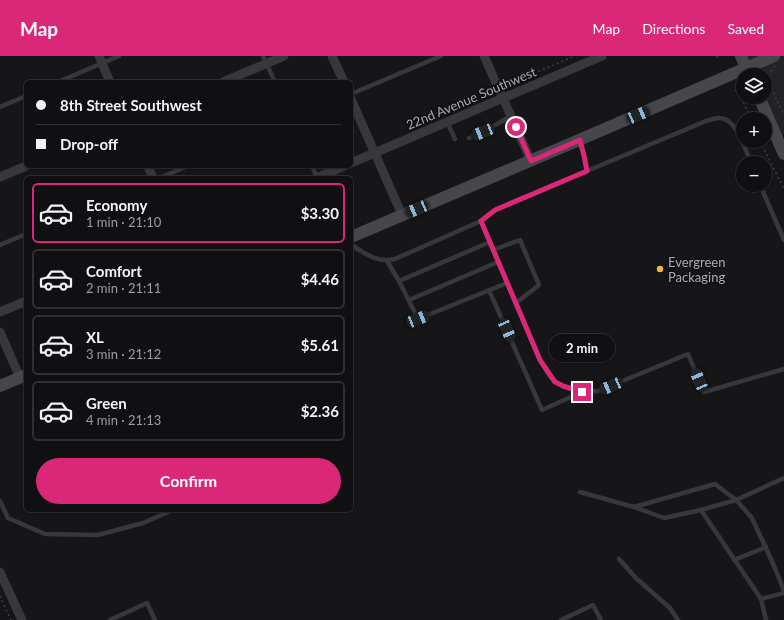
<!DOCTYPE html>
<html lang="en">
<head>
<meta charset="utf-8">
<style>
	body { margin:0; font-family:Lato,sans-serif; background:#19191b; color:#f1f3f6; height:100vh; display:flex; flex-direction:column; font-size:15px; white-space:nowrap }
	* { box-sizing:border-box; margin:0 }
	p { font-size:13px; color:#9c9d9f }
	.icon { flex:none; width:22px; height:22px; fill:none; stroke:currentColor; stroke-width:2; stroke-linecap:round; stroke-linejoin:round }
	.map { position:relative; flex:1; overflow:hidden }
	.details { position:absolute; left:24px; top:120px; width:329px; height:336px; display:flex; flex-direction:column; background:#101012; border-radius:6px; box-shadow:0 1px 3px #0004,0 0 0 1px #303032 }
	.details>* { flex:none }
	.guide { position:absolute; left:24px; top:24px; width:329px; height:88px; border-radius:6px; box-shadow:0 1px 3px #0004,0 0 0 1px #303032; display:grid; align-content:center; height:88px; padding:0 12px; background:#101012 }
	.tools { position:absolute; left:736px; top:12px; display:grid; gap:8px }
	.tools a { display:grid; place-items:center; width:36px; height:36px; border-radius:50%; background:#101012; box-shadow:0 1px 3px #0004,0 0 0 1px #303032; font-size:20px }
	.end { position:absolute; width:18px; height:18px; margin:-9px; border:5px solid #db2777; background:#fff; box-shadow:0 0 0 2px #fff }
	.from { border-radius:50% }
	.bubble { position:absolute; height:28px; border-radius:14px; background:#101012; box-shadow:0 1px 3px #0004,0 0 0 1px #303032; font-size:13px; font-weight:700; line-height:28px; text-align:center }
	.car { position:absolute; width:12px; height:24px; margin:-12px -6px; border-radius:5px; box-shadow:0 0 3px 1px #0007; background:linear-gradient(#222 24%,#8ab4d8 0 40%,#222 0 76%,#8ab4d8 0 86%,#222 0) }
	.guide b { display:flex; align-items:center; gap:14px; height:38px; font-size:15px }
	.guide b+b { border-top:1px solid #303032 }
	.guide i { width:10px; height:10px; background:#f1f3f6 }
	ul { padding:7px 0 0; list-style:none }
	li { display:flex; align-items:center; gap:12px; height:60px; margin:0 8px 6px; padding:0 4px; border:2px solid #303032; border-radius:6px }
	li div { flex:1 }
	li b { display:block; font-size:15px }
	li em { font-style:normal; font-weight:700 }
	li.active { border-color:#db2777 }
	li>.icon { width:36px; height:36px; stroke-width:1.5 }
	.primary-button { display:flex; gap:8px; margin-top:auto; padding:8px 12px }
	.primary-button a { flex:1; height:46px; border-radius:24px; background:#db2777; color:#fff; font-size:16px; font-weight:700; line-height:46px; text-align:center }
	header { display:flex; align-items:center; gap:24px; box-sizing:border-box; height:56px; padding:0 20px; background:#db2777; color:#fff }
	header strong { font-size:19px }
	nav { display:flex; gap:22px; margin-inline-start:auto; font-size:14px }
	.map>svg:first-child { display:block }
	.built { fill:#232225 }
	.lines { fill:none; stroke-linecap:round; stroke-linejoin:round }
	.path { stroke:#3e3f44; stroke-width:1.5; stroke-dasharray:2 3; stroke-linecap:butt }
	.service { stroke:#37383d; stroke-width:4.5 }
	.minor { stroke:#37383d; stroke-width:9 }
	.secondary { stroke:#46474d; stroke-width:12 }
	.route { stroke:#db2777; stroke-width:5 }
	.poi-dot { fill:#ebbb3b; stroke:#111113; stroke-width:1.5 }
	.labels { text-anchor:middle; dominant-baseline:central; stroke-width:3.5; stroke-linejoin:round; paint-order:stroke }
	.street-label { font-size:13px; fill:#a9acb8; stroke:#111113 }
	.poi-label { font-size:13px; fill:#a9acb8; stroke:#111113; text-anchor:start }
</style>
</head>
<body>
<header>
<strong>Map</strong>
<nav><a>Map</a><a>Directions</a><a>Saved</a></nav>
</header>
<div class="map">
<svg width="784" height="564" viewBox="0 0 784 564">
	<rect width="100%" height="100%" fill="#161618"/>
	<polygon class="built" points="741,0 784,0 784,78 777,81 765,41 765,19 749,19"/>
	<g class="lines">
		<g class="path">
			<polyline points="717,0 718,4"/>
			<polyline points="775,10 768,19 771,32 784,59"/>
			<polyline points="506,29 575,0"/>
			<polyline points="735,34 740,39 751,63"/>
			<polyline points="760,85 784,133"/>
			<polyline points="0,540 11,564"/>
		</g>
		<g class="service">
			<polyline points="263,0 275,26"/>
			<polyline points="58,26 119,0"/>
			<polyline points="351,38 441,0"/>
			<polyline points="0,51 26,40"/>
			<polyline points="447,66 455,83"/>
			<polyline points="469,82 483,76 511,60"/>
			<polyline points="312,110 317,121"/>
			<path d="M 587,115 L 706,65 C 710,64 714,62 718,62 C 736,60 745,93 751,107"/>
			<polyline points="159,122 188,110"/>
			<polyline points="760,129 784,184"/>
			<polyline points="481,165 540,304 549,319 555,326 563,330 582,336 598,335 688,298 704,336 784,313"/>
			<path d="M 351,187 L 353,190 C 367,199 378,207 395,203 L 481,165 L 495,154 L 587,115 L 584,99 L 579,84"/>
			<polyline points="0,189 26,178"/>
			<polyline points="493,194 520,184 539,229 516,247"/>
			<polyline points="387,205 399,225 418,263 507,227"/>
			<polyline points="399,225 490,186"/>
			<polyline points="489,234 542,354 582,336"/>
			<polyline points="409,244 498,206"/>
			<polyline points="580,436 634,451 664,462 701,454 761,543 766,564"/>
			<polyline points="0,445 8,462 45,478 98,479 143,467 173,454"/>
			<polyline points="634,451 715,428 736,444 752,462 775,512 784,535"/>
			<polyline points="701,454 736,444 784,422"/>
			<polyline points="619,503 636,522 670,552 678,564"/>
			<polyline points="734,504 766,491"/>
			<polyline points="761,543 784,537"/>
			<polyline points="110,564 147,547 155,564"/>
			<polyline points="561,564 593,549 601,564"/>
		</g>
		<g class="minor">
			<polyline points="99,0 110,26"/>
			<polyline points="332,0 344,26"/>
			<polyline points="484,0 531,105"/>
			<polyline points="223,26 284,0"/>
			<polyline points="351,43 402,159"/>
			<polyline points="351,107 602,0"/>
			<polyline points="148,110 153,122"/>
			<polyline points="0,121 26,110"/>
			<polyline points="316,122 344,110"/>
			<polyline points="0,256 26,245"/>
			<polyline points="0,276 20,322"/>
			<polyline points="0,516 22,564"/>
		</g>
		<g class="secondary">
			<polyline points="741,0 749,19"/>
			<polyline points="759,41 784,98"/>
			<polyline points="351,181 579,84 774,0"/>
			<polyline points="0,330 26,319"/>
		</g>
	</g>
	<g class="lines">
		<polyline class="route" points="516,71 531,105 580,84 584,100 587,115 495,154 481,165 540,304 555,326 563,330 582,336"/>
	</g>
	<circle class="poi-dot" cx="660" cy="213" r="4"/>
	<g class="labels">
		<g class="street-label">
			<text transform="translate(471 42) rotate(-23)">22nd Avenue Southwest</text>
		</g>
		<g class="poi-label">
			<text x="668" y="206">Evergreen<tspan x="668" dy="15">Packaging</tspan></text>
		</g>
	</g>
</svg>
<div class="tools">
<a><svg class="icon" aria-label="layers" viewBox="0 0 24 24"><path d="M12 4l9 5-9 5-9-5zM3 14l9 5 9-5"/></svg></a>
<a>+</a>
<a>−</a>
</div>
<i class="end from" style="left:516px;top:71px"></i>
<i class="end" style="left:582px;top:336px"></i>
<div class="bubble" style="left:549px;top:278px;width:66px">2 min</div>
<i class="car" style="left:638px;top:59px;rotate:67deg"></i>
<i class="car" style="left:483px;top:76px;rotate:248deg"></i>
<i class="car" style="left:417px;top:153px;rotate:247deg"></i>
<i class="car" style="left:418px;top:263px;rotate:68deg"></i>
<i class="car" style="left:507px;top:274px;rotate:156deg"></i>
<i class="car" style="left:699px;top:324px;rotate:337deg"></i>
<i class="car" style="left:611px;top:330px;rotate:247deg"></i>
<div class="guide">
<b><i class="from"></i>8th Street Southwest</b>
<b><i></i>Drop-off</b>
</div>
<section class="details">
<ul>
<li class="active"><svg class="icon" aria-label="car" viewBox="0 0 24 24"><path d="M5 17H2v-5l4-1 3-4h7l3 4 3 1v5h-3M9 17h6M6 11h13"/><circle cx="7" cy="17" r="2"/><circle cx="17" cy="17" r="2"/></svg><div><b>Economy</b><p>1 min · 21:10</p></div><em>$3.30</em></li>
<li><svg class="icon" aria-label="car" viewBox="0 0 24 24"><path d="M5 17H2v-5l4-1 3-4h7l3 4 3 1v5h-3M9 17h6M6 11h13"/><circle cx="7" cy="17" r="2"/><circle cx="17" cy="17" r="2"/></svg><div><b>Comfort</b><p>2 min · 21:11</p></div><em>$4.46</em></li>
<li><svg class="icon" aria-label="car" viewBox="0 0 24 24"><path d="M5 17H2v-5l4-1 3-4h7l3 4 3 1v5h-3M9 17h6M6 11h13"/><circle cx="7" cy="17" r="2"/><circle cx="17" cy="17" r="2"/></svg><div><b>XL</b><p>3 min · 21:12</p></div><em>$5.61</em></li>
<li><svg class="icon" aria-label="car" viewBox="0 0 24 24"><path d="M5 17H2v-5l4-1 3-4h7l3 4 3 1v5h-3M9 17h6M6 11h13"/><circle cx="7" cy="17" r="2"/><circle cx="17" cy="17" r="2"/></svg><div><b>Green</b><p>4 min · 21:13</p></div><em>$2.36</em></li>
</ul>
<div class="primary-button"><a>Confirm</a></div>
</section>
</div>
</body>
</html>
